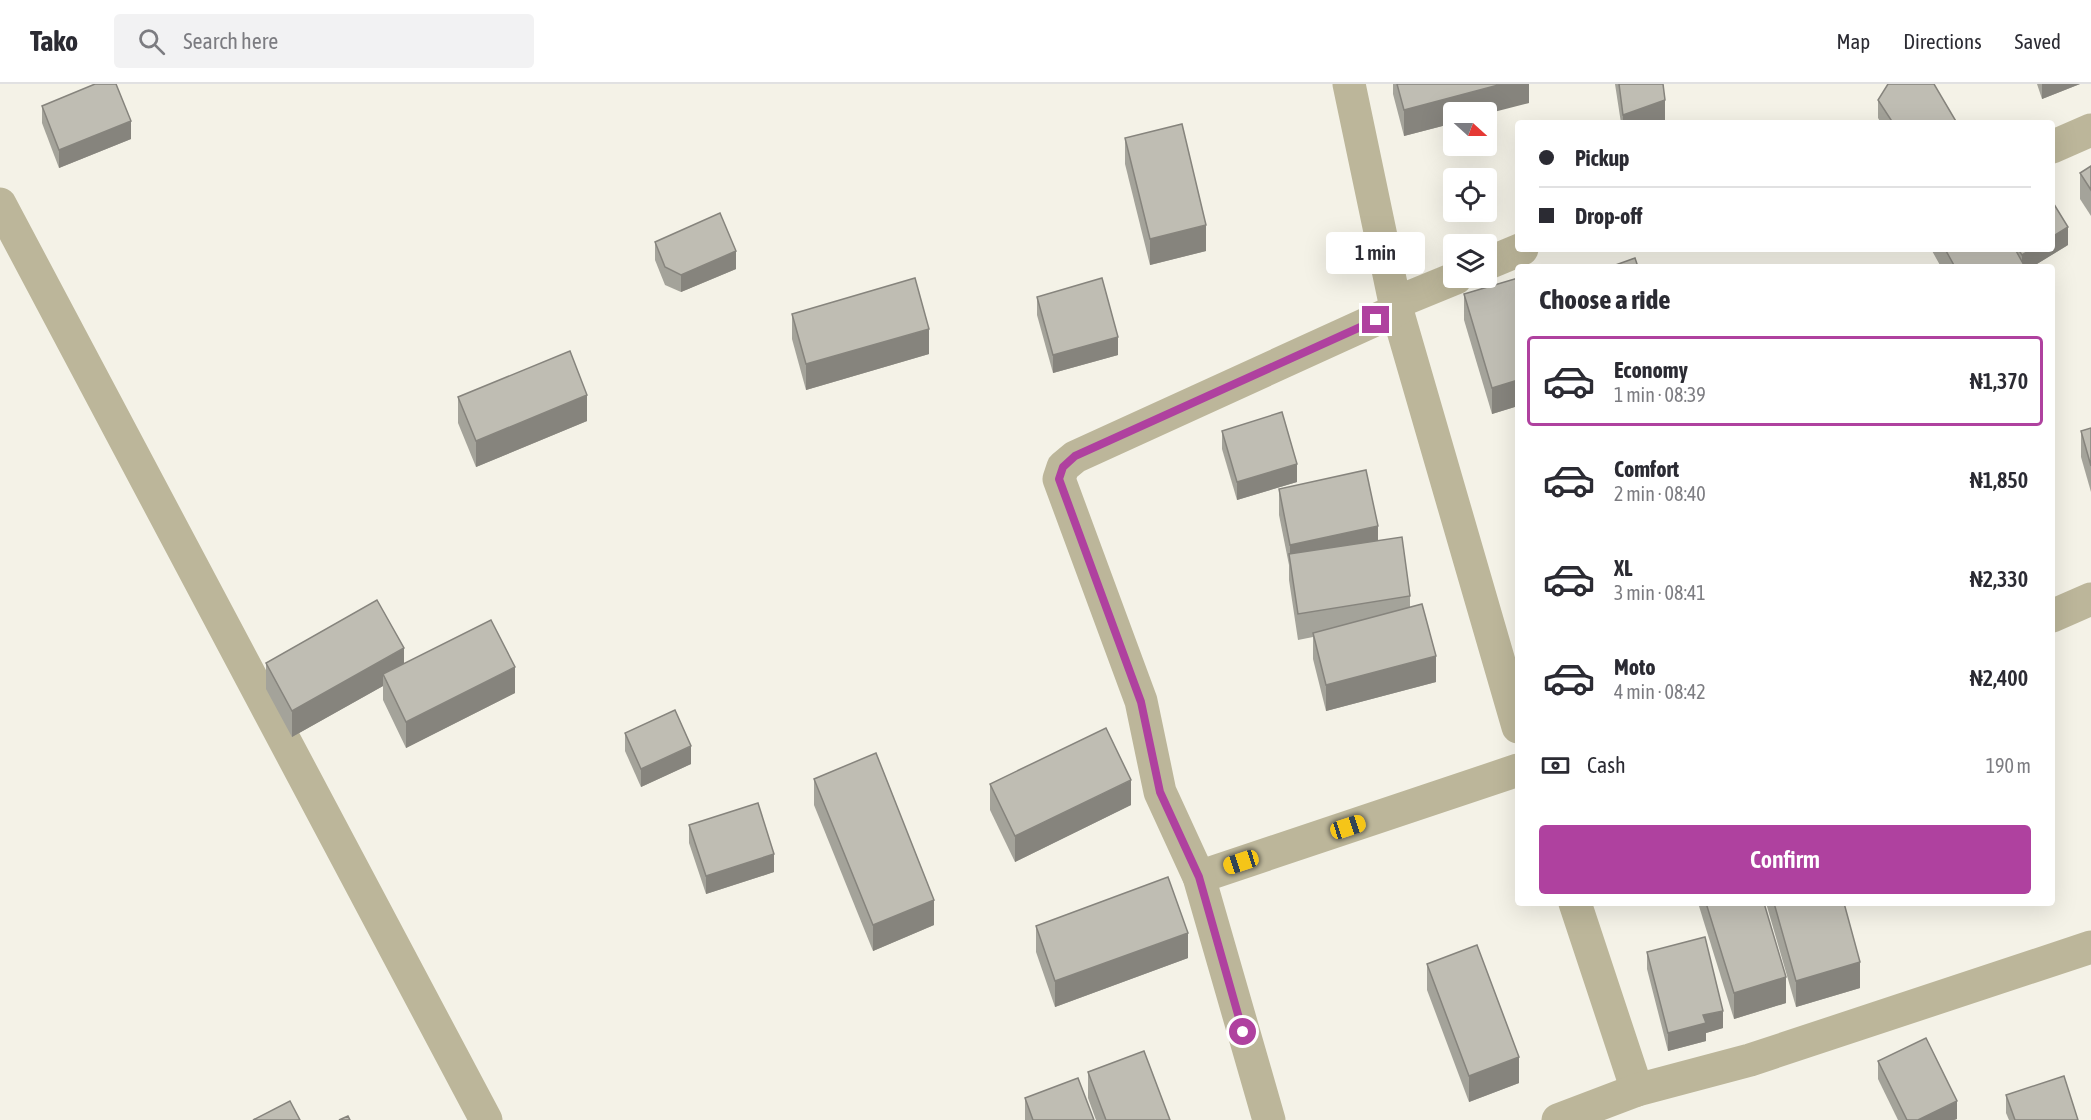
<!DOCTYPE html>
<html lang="en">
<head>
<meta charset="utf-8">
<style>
	body { margin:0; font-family:"Asap Condensed",sans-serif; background:#f2f2f3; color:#2b2b33; height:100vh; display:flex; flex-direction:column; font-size:22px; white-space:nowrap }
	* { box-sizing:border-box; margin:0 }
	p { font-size:20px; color:#7c7c81 }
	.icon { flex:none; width:33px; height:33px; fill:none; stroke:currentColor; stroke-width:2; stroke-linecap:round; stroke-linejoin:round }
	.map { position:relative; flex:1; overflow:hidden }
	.panel { position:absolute; left:1515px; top:180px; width:540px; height:642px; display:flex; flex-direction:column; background:#fff; border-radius:6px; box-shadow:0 6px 24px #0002 }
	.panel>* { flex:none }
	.banner { position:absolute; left:1515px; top:36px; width:540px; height:132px; border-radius:6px; box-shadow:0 6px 24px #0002; display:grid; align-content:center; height:132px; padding:0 24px; background:#fff }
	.needle { width:39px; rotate:111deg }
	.tools { position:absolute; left:1443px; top:18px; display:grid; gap:12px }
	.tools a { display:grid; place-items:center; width:54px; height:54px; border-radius:6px; background:#fff; box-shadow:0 6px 24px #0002; font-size:30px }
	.end { position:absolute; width:27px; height:27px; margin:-14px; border:8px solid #af419f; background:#fff; box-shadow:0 0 0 3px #fff }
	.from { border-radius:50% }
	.bubble { position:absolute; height:42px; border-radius:6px; background:#fff; box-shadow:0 6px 24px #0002; font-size:20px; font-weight:600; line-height:42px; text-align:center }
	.car { position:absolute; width:18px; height:36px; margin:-18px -9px; border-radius:8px; box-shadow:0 0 4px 2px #0007; background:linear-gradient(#f5c518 24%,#345 0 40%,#f5c518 0 76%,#345 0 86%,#f5c518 0) }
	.banner b { display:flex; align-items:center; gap:21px; height:57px; font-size:22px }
	.banner b+b { border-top:2px solid #e1e1e2 }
	.banner i { width:15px; height:15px; background:#2b2b33 }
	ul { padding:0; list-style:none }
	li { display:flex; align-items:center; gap:18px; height:90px; margin:0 12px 9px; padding:0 12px; border:3px solid transparent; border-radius:6px }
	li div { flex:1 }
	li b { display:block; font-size:22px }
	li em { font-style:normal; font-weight:600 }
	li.active { border-color:#af419f }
	li>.icon { width:54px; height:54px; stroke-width:1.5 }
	h2 { padding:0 24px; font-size:27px; line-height:72px }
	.pay { display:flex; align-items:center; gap:15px; height:66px; padding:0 24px; font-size:22px }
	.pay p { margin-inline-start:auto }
	.button { display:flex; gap:12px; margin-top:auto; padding:12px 24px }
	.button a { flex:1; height:69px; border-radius:6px; background:#af419f; color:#fff; font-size:24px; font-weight:600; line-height:69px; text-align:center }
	header { display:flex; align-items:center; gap:36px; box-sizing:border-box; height:84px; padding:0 30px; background:#fff; border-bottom:2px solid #e1e1e2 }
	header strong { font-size:28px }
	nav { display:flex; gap:33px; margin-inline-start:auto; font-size:21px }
	.search { width:420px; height:54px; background:#f2f2f3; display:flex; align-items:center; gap:15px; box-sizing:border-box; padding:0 21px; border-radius:6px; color:#7c7c81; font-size:22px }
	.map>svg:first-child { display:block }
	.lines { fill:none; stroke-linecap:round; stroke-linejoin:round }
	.minor { stroke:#bcb69a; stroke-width:33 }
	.wall { fill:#a4a39a }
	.shaded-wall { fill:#86847d }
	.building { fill:#bfbdb3; stroke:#86847d; stroke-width:1.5 }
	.route { stroke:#af419f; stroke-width:8 }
</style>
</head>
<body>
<header>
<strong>Tako</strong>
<div class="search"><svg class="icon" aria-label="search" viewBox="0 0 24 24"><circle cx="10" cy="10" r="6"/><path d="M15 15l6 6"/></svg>Search here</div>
<nav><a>Map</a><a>Directions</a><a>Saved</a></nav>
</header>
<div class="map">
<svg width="2091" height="1036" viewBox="0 0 2091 1036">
	<rect width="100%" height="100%" fill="#f4f2e7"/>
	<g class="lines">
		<g class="minor">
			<polyline points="1349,0 1395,219 1518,643"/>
			<polyline points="2052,63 2091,46"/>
			<polyline points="0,120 486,1036"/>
			<polyline points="1486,180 1522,165"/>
			<polyline points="1395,219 1456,194"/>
			<polyline points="2052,532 2091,515"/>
			<polyline points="1199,793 1518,686"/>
			<polyline points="1575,819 1637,1006"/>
			<polyline points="1269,1036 1199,793 1160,708 1141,617 1059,395 1063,383 1075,373 1397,226"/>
			<polyline points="1558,1036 1637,1006 1750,976 2091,863"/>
		</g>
	</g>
	<g class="wall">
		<polygon points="1393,0 1529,0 1529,19 1454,28 1454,39 1404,52 1393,10"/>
		<polygon points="1615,0 1663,0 1665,39 1621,39"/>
		<polygon points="2037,0 2080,0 2042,15"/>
		<polygon points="1878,16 1957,39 1881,39 1878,34"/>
		<polygon points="42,22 131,55 59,84 42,39"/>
		<polygon points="1125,54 1206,167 1150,181 1125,80"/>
		<polygon points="2091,82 2091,132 2080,115 2080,89"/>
		<polygon points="655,158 736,185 681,208 665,201 655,176"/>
		<polygon points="2068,161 2032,183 1941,183 1931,165 2052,165"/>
		<polygon points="1518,194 1518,322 1492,330 1464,236 1464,210"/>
		<polygon points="1037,213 1118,271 1053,289 1037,231"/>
		<polygon points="792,230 929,270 806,306 792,255"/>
		<polygon points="458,313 587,337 476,383 458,339"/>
		<polygon points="2091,344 2091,408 2081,373 2081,347"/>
		<polygon points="1222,347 1297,398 1237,416 1222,365"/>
		<polygon points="1279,405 1378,456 1410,512 1410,523 1436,598 1326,627 1313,575 1313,553 1298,556 1289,496 1289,481 1279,431"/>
		<polygon points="266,579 404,579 515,609 406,664 383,616 383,602 292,653 266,605"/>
		<polygon points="625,649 691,680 641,703 625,667"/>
		<polygon points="814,695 934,841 873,867 814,721"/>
		<polygon points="990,700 1131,721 1015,778 990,726"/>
		<polygon points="689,741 774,788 706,810 689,759"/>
		<polygon points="1698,819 1764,819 1786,919 1734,935"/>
		<polygon points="1766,819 1844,819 1860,904 1796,923"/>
		<polygon points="1036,842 1188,874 1055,923 1036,868"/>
		<polygon points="1647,868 1723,944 1706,949 1706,957 1668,967 1647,885"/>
		<polygon points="1427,880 1519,999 1469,1018 1427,906"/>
		<polygon points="1878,977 1957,1035 1954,1036 1898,1036 1878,995"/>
		<polygon points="1088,988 1170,1036 1096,1036 1088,1014"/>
		<polygon points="2006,1011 2078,1036 2009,1036 2006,1029"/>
		<polygon points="1025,1014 1094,1036 1025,1036"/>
	</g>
	<g class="shaded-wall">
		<polygon points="1502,0 1529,0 1529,19 1486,30 1486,28 1454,28 1454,39 1404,52 1404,26"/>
		<polygon points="2042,0 2080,0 2042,15"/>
		<polygon points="1665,16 1665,39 1623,39 1623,31"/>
		<polygon points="131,37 131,55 59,84 59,66"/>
		<polygon points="1206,141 1206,167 1150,181 1150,155"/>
		<polygon points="2068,143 2068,161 2032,183 2022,183 2022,171 2032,165 2052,165 2052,153"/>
		<polygon points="736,167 736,185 681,208 681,191"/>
		<polygon points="929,245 929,270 806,306 806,280"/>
		<polygon points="1118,253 1118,271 1053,289 1053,271"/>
		<polygon points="1518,296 1518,322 1492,330 1492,304"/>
		<polygon points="587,311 587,337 476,383 476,357"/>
		<polygon points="1297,380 1297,398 1237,416 1237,398"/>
		<polygon points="1378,442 1378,468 1290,477 1290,461"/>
		<polygon points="404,564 404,590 383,590 383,602 292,653 292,627"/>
		<polygon points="1436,572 1436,598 1326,627 1326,601"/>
		<polygon points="515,583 515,609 406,664 406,638"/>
		<polygon points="691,662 691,680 641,703 641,685"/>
		<polygon points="1131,696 1131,721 1015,778 1015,752"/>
		<polygon points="774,770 774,788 706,810 706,792"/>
		<polygon points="934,816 934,841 873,867 873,841"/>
		<polygon points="1188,849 1188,874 1055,923 1055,897"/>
		<polygon points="1860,878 1860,904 1796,923 1796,897"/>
		<polygon points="1786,893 1786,919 1734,935 1734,909"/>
		<polygon points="1723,927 1723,944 1706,949 1706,957 1668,967 1668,949 1703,931"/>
		<polygon points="1519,973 1519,999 1469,1018 1469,992"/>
		<polygon points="1957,1017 1957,1035 1954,1036 1918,1036"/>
	</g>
	<g class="building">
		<polygon points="95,0 116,0 131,37 59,66 42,22"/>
		<polygon points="1397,0 1502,0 1404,26"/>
		<polygon points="1619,0 1663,0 1665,16 1623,31"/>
		<polygon points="1888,0 1934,0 1957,39 1893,39 1878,16"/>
		<polygon points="1182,40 1206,141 1150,155 1125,54"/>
		<polygon points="2091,82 2091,106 2080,89"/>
		<polygon points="2052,117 2068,143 2052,153"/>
		<polygon points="720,129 736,167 681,191 665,183 655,158"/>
		<polygon points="1945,165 2015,165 2025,183 1955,183"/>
		<polygon points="2018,165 2032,165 2022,171"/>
		<polygon points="1635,174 1638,183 1610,183"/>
		<polygon points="915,194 929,245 806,280 792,230"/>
		<polygon points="1102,194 1118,253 1053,271 1037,213"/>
		<polygon points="1518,194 1518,296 1492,304 1464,210"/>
		<polygon points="570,267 587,311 476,357 458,313"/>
		<polygon points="1282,328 1297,380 1237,398 1222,347"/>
		<polygon points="2091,344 2091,382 2081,347"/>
		<polygon points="1366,386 1378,442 1290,461 1279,405"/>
		<polygon points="1402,453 1410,512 1298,530 1289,470"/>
		<polygon points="377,516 404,564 292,627 266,579"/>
		<polygon points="1422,520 1436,572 1326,601 1313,549"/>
		<polygon points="491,536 515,583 406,638 383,590"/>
		<polygon points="675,626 691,662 641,685 625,649"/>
		<polygon points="1106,644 1131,696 1015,752 990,700"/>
		<polygon points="876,669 934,816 873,841 814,695"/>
		<polygon points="758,719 774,770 706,792 689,741"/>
		<polygon points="1168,793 1188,849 1055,897 1036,842"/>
		<polygon points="1706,819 1764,819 1786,893 1734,909"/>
		<polygon points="1774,819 1844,819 1860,878 1796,897"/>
		<polygon points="1705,853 1723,927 1703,931 1706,939 1668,949 1647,868"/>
		<polygon points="1477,861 1519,973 1469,992 1427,880"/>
		<polygon points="1926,954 1957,1017 1918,1036 1907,1036 1878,977"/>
		<polygon points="1144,967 1170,1036 1106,1036 1088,988"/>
		<polygon points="2064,992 2078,1036 2015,1036 2006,1011"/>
		<polygon points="1078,994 1094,1036 1033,1036 1025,1014"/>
		<polygon points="290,1017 300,1036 253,1036"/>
		<polygon points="348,1032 350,1036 339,1036"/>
	</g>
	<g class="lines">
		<polyline class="route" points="1243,948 1199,793 1160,708 1141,618 1059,395 1063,383 1075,372 1376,236"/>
	</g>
</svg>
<div class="tools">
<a><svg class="needle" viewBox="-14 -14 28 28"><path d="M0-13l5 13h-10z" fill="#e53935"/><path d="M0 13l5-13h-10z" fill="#7c7c81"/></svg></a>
<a><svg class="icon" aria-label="locate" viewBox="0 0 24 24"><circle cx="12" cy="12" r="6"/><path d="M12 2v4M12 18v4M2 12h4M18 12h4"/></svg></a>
<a><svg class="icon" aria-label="layers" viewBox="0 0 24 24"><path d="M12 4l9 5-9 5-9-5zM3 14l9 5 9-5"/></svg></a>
</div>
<i class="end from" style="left:1243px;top:948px"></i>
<i class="end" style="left:1376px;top:236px"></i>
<div class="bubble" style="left:1326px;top:148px;width:99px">1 min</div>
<i class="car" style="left:1348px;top:743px;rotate:72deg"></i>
<i class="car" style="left:1241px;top:778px;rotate:252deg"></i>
<div class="banner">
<b><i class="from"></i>Pickup</b>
<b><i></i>Drop-off</b>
</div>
<section class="panel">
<h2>Choose a ride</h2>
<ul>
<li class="active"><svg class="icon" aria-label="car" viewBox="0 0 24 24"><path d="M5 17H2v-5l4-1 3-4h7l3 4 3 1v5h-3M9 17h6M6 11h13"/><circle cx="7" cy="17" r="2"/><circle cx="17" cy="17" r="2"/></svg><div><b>Economy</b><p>1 min · 08:39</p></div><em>₦1,370</em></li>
<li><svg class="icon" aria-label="car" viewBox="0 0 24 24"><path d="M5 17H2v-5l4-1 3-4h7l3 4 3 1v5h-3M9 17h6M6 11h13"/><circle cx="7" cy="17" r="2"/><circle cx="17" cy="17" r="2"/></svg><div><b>Comfort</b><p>2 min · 08:40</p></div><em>₦1,850</em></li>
<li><svg class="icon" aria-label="car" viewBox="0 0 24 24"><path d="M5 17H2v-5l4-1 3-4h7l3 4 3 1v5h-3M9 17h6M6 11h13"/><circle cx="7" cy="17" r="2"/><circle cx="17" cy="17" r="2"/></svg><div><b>XL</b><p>3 min · 08:41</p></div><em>₦2,330</em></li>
<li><svg class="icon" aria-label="car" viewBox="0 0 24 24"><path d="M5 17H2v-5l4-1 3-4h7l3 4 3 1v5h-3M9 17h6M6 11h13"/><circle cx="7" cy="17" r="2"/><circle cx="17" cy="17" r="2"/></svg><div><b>Moto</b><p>4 min · 08:42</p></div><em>₦2,400</em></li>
</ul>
<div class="pay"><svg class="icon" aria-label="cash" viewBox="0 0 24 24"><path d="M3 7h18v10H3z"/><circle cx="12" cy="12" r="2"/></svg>Cash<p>190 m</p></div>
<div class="button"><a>Confirm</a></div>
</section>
</div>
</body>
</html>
